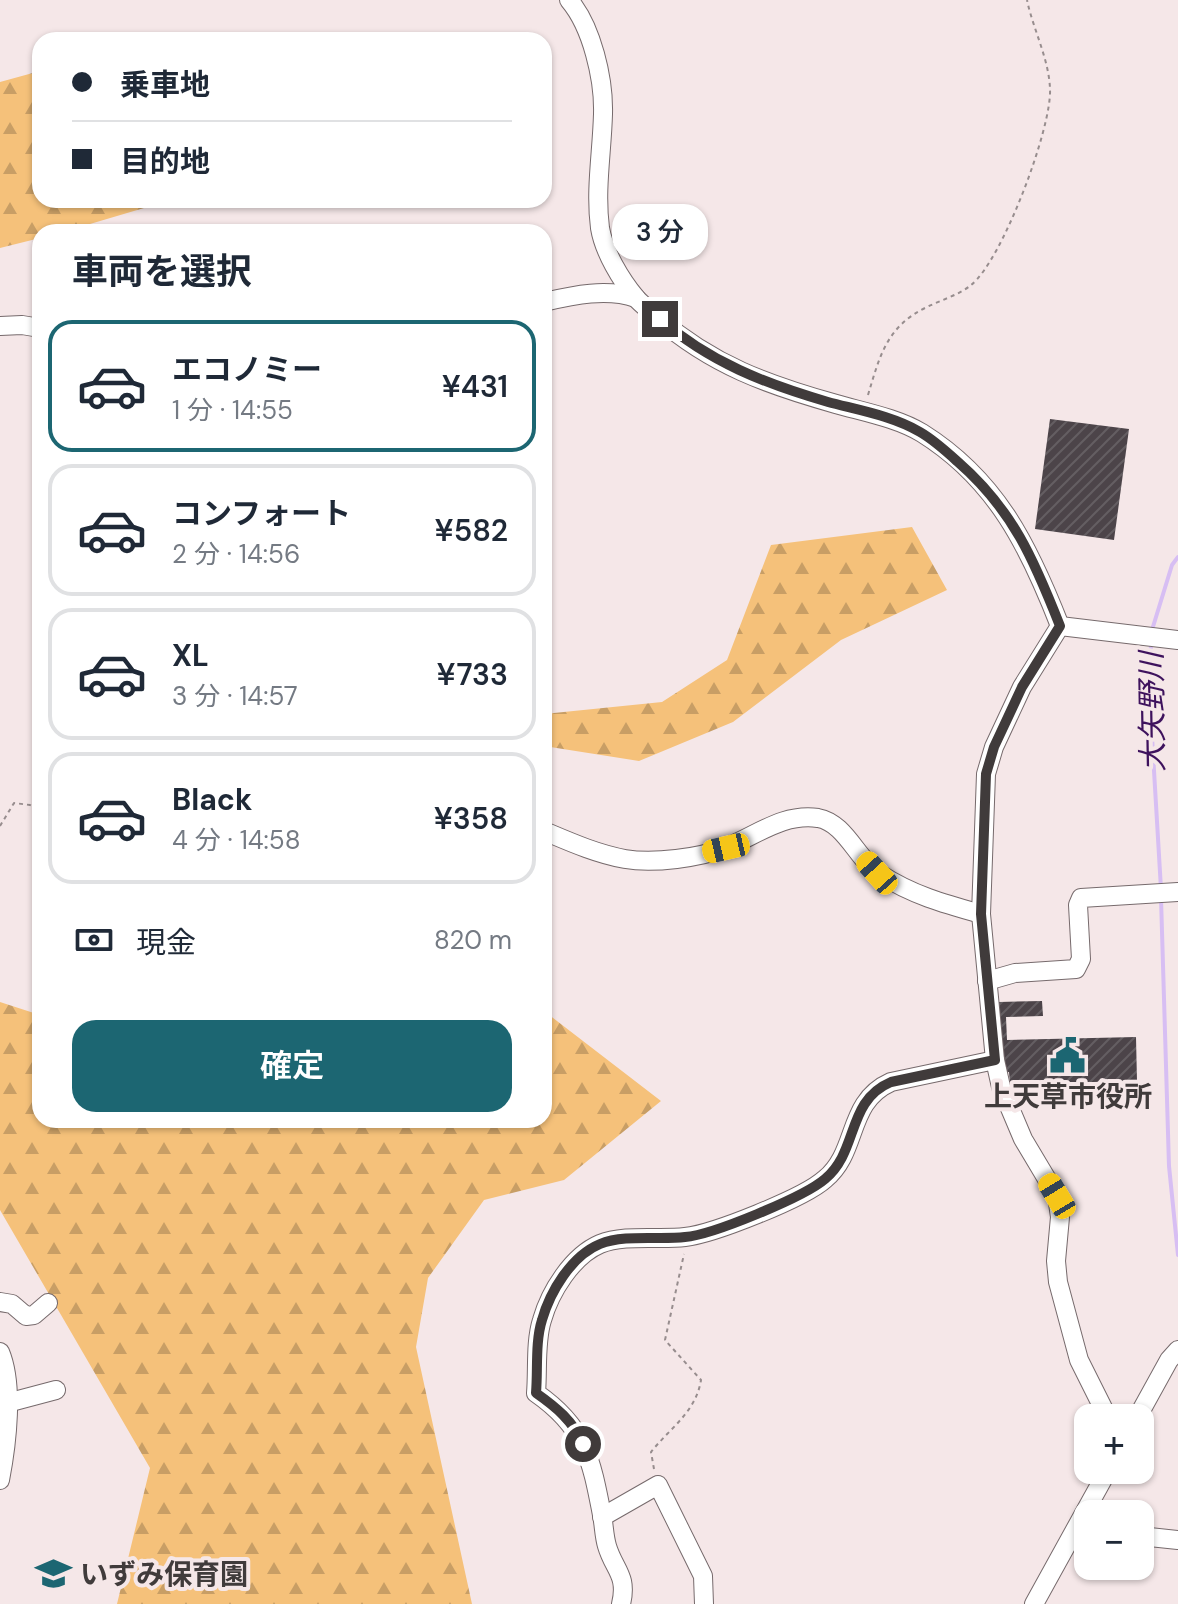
<!DOCTYPE html>
<html lang="ja">
<head>
<meta charset="utf-8">
<style>
	body { margin:0; font-family:"DM Sans","Noto Sans JP",sans-serif; background:#f6f6f7; color:#1f2937; height:100vh; display:flex; flex-direction:column; font-size:30px; white-space:nowrap }
	* { box-sizing:border-box; margin:0 }
	p { font-size:26px; color:#747a83 }
	.icon { flex:none; width:44px; height:44px; fill:none; stroke:currentColor; stroke-width:2; stroke-linecap:round; stroke-linejoin:round }
	.map { position:relative; flex:1; overflow:hidden }
	.sheet { position:absolute; left:32px; top:224px; width:520px; height:904px; display:flex; flex-direction:column; background:#fff; border-radius:24px; box-shadow:0 2px 6px #0004 }
	.sheet>* { flex:none }
	.guide { position:absolute; left:32px; top:32px; width:520px; height:176px; border-radius:24px; box-shadow:0 2px 6px #0004; display:grid; align-content:center; height:176px; padding:0 40px; background:#fff }
	.buttons { position:absolute; left:1074px; top:1404px; display:grid; gap:16px }
	.buttons a { display:grid; place-items:center; width:80px; height:80px; border-radius:16px; background:#fff; box-shadow:0 2px 6px #0004; font-size:40px }
	.end { position:absolute; width:36px; height:36px; margin:-18px; border:10px solid #403b3b; background:#fff; box-shadow:0 0 0 4px #fff }
	.from { border-radius:50% }
	.bubble { position:absolute; height:56px; border-radius:24px; background:#fff; box-shadow:0 2px 6px #0004; font-size:26px; font-weight:600; line-height:56px; text-align:center }
	.car { position:absolute; width:24px; height:48px; margin:-24px -12px; border-radius:10px; box-shadow:0 0 6px 2px #0007; background:linear-gradient(#f5c518 24%,#345 0 40%,#f5c518 0 76%,#345 0 86%,#f5c518 0) }
	.guide b { display:flex; align-items:center; gap:28px; height:76px; font-size:30px }
	.guide b+b { border-top:2px solid #e0e1e3 }
	.guide i { width:20px; height:20px; background:#1f2937 }
	ul { padding:0; list-style:none }
	li { display:flex; align-items:center; gap:24px; height:132px; margin:0 16px 12px; padding:0 24px; border:4px solid #e0e1e3; border-radius:24px }
	li div { flex:1 }
	li b { display:block; font-size:30px }
	li em { font-style:normal; font-weight:600 }
	li.selected { border-color:#1c6672 }
	li>.icon { width:72px; height:72px; stroke-width:1.5 }
	h2 { padding:0 40px; font-size:36px; line-height:96px }
	.pay { display:flex; align-items:center; gap:20px; height:88px; padding:0 40px; font-size:30px }
	.pay p { margin-inline-start:auto }
	.action { display:flex; gap:16px; margin-top:auto; padding:16px 40px }
	.action a { flex:1; height:92px; border-radius:24px; background:#1c6672; color:#fff; font-size:32px; font-weight:600; line-height:92px; text-align:center }
	.map>svg:first-child { display:block }
	.forest { fill:url(#forest-firs) }
	.lines { fill:none; stroke-linecap:round; stroke-linejoin:round }
	.stream { stroke:#d7bef3; stroke-width:4 }
	.building { fill:url(#building-hatch) }
	.minor-casing { stroke:#766a6c; stroke-width:20 }
	.path { stroke:#978d8e; stroke-width:2; stroke-dasharray:4 4; stroke-linecap:butt }
	.minor { stroke:#fff; stroke-width:18 }
	.route { stroke:#403b3b; stroke-width:10 }
	.labels { text-anchor:middle; dominant-baseline:central; stroke-width:8; stroke-linejoin:round; paint-order:stroke }
	.poi-label { font-size:28px; font-weight:bold; fill:#403b3b; stroke:#f5e7e8 }
	.water-label { font-size:30px; font-style:italic; fill:#3e125d; stroke:#f5e7e8 }
</style>
</head>
<body>
<div class="map">
<svg width="1178" height="1604" viewBox="0 0 1178 1604">
	<defs>
		<pattern id="forest-firs" width="22" height="20" patternUnits="userSpaceOnUse" patternTransform="scale(2)"><rect width="22" height="20" fill="#f5c17a"/><path d="M5 1l3.5 6h-7zM16 11l3.5 6h-7z" fill="#c89e65"/></pattern>
		<pattern id="building-hatch" width="6" height="6" patternUnits="userSpaceOnUse" patternTransform="scale(2)"><rect width="6" height="6" fill="#4c4449"/><path d="M-1 1l2-2M0 6l6-6M5 7l2-2" fill="none" stroke="#645e62"/></pattern>
	</defs>
	<rect width="100%" height="100%" fill="#f5e7e8"/>
	<g class="forest">
		<polygon points="40,71 40,200 171,200 63,232 40,232 40,238 0,248 0,82"/>
		<polygon points="912,527 947,590 841,640 733,722 639,761 544,746 544,714 662,702 727,660 771,545"/>
		<polygon points="0,1002 40,1015 40,1120 544,1120 544,1011 661,1101 564,1180 484,1200 428,1278 416,1347 472,1604 117,1604 150,1468 0,1210"/>
	</g>
	<g class="lines">
		<g class="stream">
			<polyline points="1152,630 1172,565 1178,557"/>
			<polyline points="1151,643 1149,686 1161,889"/>
			<polyline points="1161,898 1169,1166 1178,1255"/>
		</g>
	</g>
	<g class="building">
		<polygon points="1050,419 1129,429 1114,540 1035,529"/>
		<polygon points="1042,1001 1043,1016 1006,1017 1007,1040 1136,1037 1137,1081 1010,1084 1009,1072 1001,1073 999,1002"/>
	</g>
	<g class="lines">
		<defs>
			<g id="minor">
				<path d="M 569,0 C 592,27 604,79 603,114 C 602,152 595,190 600,228 C 604,252 621,280 636,298 C 642,305 651,311 658,318 C 712,365 768,385 836,404 C 864,412 897,418 922,433 C 997,480 1029,547 1060,626"/>
				<path d="M 544,302 C 574,295 607,288 636,298"/>
				<polyline points="0,326 22,325 40,328"/>
				<polyline points="1060,626 1022,687 994,747 986,774 981,914 995,1060 1001,1087 1023,1139 1057,1196 1060,1217 1056,1261 1058,1282 1079,1360 1108,1418"/>
				<polyline points="1060,626 1178,640"/>
				<path d="M 544,831 C 570,842 597,854 625,859 C 653,864 700,858 727,847 C 757,835 783,813 818,818 C 846,823 857,860 880,874 C 912,895 945,904 981,914"/>
				<polyline points="987,981 1015,973 1076,969 1081,959 1078,905 1081,898 1178,892"/>
				<polyline points="0,1302 12,1304 26,1316 34,1315 48,1303"/>
				<path d="M 0,1352 C 14,1385 7,1444 0,1480"/>
				<polyline points="7,1403 56,1390"/>
				<polyline points="1137,1418 1169,1360 1178,1350"/>
				<polyline points="602,1517 658,1485 703,1576 704,1604"/>
				<polyline points="1140,1536 1178,1540"/>
				<path d="M 621,1604 C 628,1575 614,1570 607,1546 C 604,1536 604,1525 602,1515 C 591,1458 585,1427 536,1393 C 538,1370 535,1342 542,1320 C 550,1292 572,1256 600,1244 C 624,1234 659,1240 685,1237 C 713,1234 804,1198 825,1179 C 859,1151 846,1102 891,1082 L 995,1060"/>
				<polyline points="1034,1604 1108,1470"/>
			</g>
		</defs>
		<use href="#minor" class="minor-casing"/>
		<g class="path">
			<path d="M 868,395 C 880,355 887,326 927,307 C 941,300 959,295 971,285 C 1002,261 1052,128 1050,89 C 1049,59 1033,29 1027,0"/>
			<polyline points="0,826 14,803 30,805 40,811"/>
			<path d="M 654,1469 L 651,1452 C 670,1428 696,1412 701,1380 L 665,1340 L 684,1254"/>
		</g>
		<use href="#minor" class="minor"/>
	</g>
	<g class="lines">
		<path class="route" d="M 583,1444 C 573,1421 556,1407 536,1393 C 538,1370 535,1342 542,1320 C 550,1292 571,1256 600,1244 C 624,1234 659,1240 685,1237 C 712,1235 804,1197 825,1179 C 859,1151 846,1101 891,1082 L 995,1060 L 981,914 L 986,774 L 994,747 L 1022,687 L 1060,626 C 1034,560 1013,510 958,462 C 947,452 934,440 920,432 C 893,416 858,410 828,402 C 766,384 709,362 660,319"/>
	</g>
	<defs>
		<symbol id="civic-bare" viewBox="-9 -9 18 18"><path d="M-.6-6.5H3V-4.5H.6V-3L4-1V1h2V6H-6V1h2V-1L-.6-3ZM-1.2 2.5V6h2.4V2.5Z" fill="#1c6672" stroke="#f5e7e8" stroke-width="2.5" paint-order="stroke"/></symbol>
		<symbol id="school-bare" viewBox="-9 -9 18 18"><path d="M0-5L7-2L0 1L-7-2ZM-4 1L0 2.5L4 1V4Q0 6-4 4Z" fill="#1c6672" stroke="#f5e7e8" stroke-width="2.5" paint-order="stroke"/></symbol>
	</defs>
	<g fill-rule="evenodd">
		<use href="#civic-bare" x="1042" y="1030" width="51" height="51"/>
		<use href="#school-bare" x="28" y="1548" width="51" height="51"/>
	</g>
	<g class="labels">
		<g class="poi-label">
			<text x="1068" y="1096">上天草市役所</text>
			<text x="80" y="1574" text-anchor="start">いずみ保育園</text>
		</g>
		<g class="water-label">
			<text transform="translate(1152 712) rotate(-91)">大矢野川</text>
		</g>
	</g>
</svg>
<div class="buttons">
<a>+</a>
<a>−</a>
</div>
<i class="end from" style="left:583px;top:1444px"></i>
<i class="end" style="left:660px;top:319px"></i>
<div class="bubble" style="left:612px;top:204px;width:96px">3 分</div>
<i class="car" style="left:726px;top:848px;rotate:257deg"></i>
<i class="car" style="left:877px;top:873px;rotate:318deg"></i>
<i class="car" style="left:1057px;top:1196px;rotate:329deg"></i>
<div class="guide">
<b><i class="from"></i>乗車地</b>
<b><i></i>目的地</b>
</div>
<section class="sheet">
<h2>車両を選択</h2>
<ul>
<li class="selected"><svg class="icon" aria-label="car" viewBox="0 0 24 24"><path d="M5 17H2v-5l4-1 3-4h7l3 4 3 1v5h-3M9 17h6M6 11h13"/><circle cx="7" cy="17" r="2"/><circle cx="17" cy="17" r="2"/></svg><div><b>エコノミー</b><p>1 分 · 14:55</p></div><em>¥431</em></li>
<li><svg class="icon" aria-label="car" viewBox="0 0 24 24"><path d="M5 17H2v-5l4-1 3-4h7l3 4 3 1v5h-3M9 17h6M6 11h13"/><circle cx="7" cy="17" r="2"/><circle cx="17" cy="17" r="2"/></svg><div><b>コンフォート</b><p>2 分 · 14:56</p></div><em>¥582</em></li>
<li><svg class="icon" aria-label="car" viewBox="0 0 24 24"><path d="M5 17H2v-5l4-1 3-4h7l3 4 3 1v5h-3M9 17h6M6 11h13"/><circle cx="7" cy="17" r="2"/><circle cx="17" cy="17" r="2"/></svg><div><b>XL</b><p>3 分 · 14:57</p></div><em>¥733</em></li>
<li><svg class="icon" aria-label="car" viewBox="0 0 24 24"><path d="M5 17H2v-5l4-1 3-4h7l3 4 3 1v5h-3M9 17h6M6 11h13"/><circle cx="7" cy="17" r="2"/><circle cx="17" cy="17" r="2"/></svg><div><b>Black</b><p>4 分 · 14:58</p></div><em>¥358</em></li>
</ul>
<div class="pay"><svg class="icon" aria-label="cash" viewBox="0 0 24 24"><path d="M3 7h18v10H3z"/><circle cx="12" cy="12" r="2"/></svg>現金<p>820 m</p></div>
<div class="action"><a>確定</a></div>
</section>
</div>
</body>
</html>
